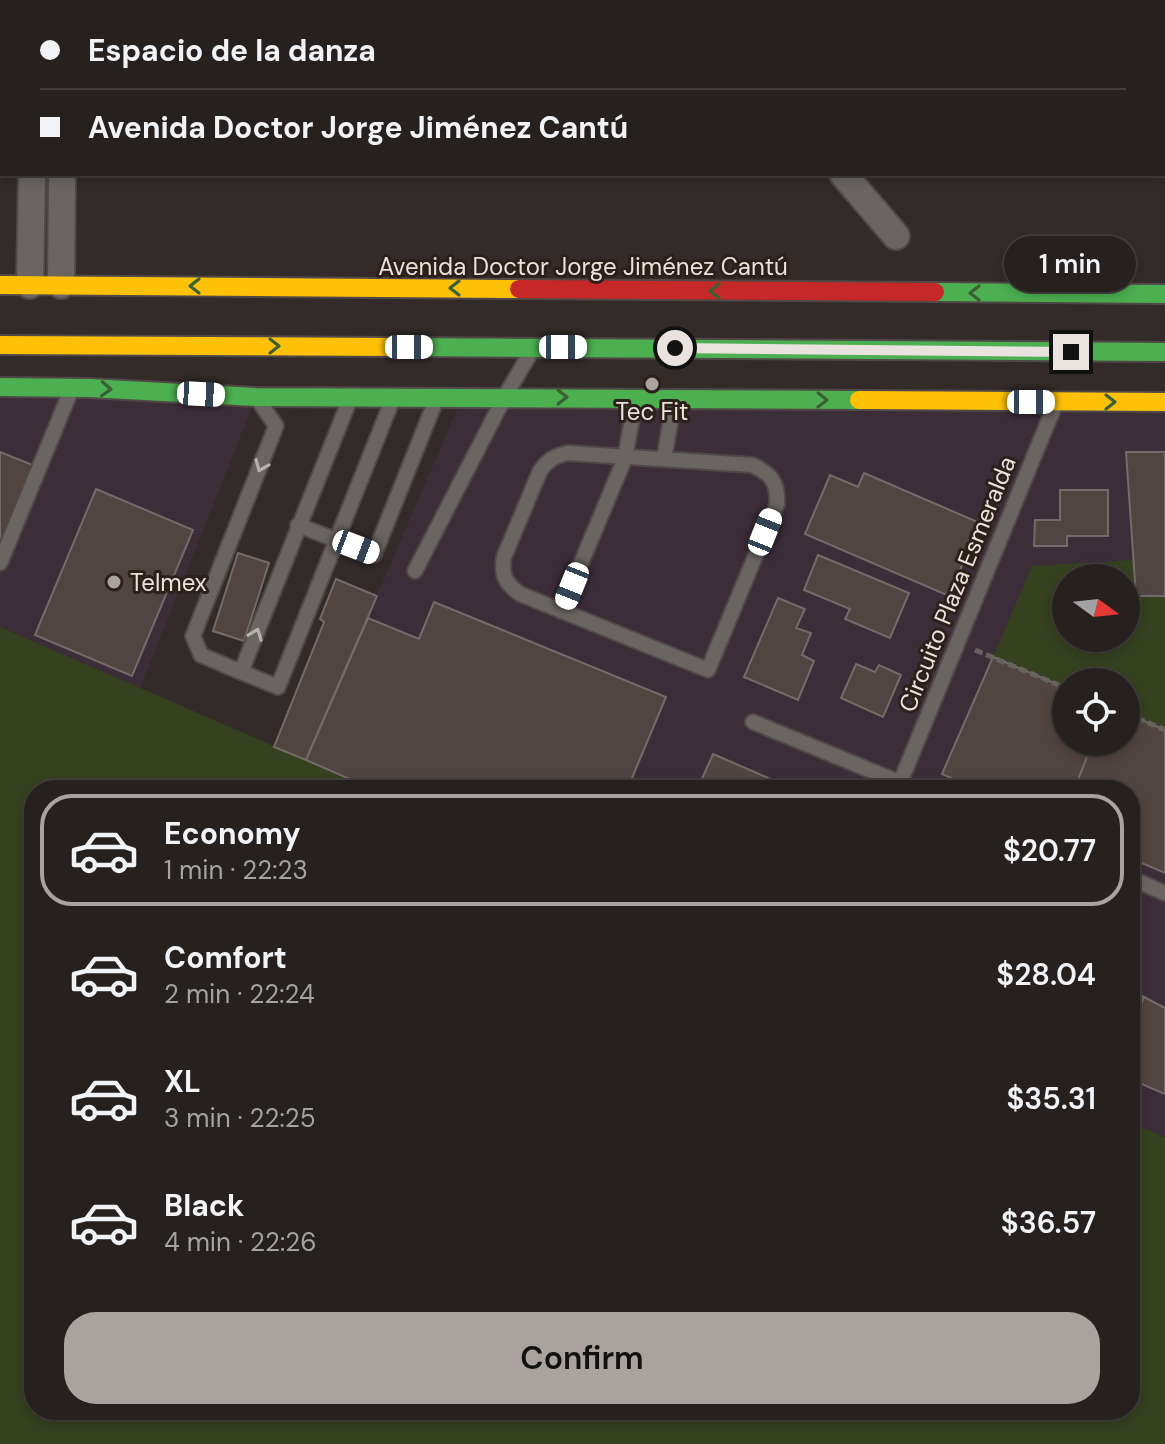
<!DOCTYPE html>
<html lang="en">
<head>
<meta charset="utf-8">
<style>
	body { margin:0; font-family:"DM Sans",sans-serif; background:#2e2828; color:#f1f3f6; height:100vh; display:flex; flex-direction:column; font-size:30px; white-space:nowrap }
	* { box-sizing:border-box; margin:0 }
	p { font-size:26px; color:#a4a3a4 }
	.icon { flex:none; width:44px; height:44px; fill:none; stroke:currentColor; stroke-width:2; stroke-linecap:round; stroke-linejoin:round }
	.map { position:relative; flex:1; overflow:hidden }
	.panel { position:absolute; left:24px; top:780px; width:1116px; height:640px; display:flex; flex-direction:column; background:#26201f; border-radius:32px; box-shadow:0 4px 12px #0003,0 0 0 2px #423e3d }
	.panel>* { flex:none }
	.top-card { position:absolute; left:0px; top:0px; width:1166px; height:176px; box-shadow:0 4px 12px #0003,0 0 0 2px #423e3d; display:grid; align-content:center; height:176px; padding:0 40px; background:#26201f }
	.needle { width:52px; rotate:105deg }
	.tools { position:absolute; left:1052px; top:564px; display:grid; gap:16px }
	.tools a { display:grid; place-items:center; width:88px; height:88px; border-radius:50%; background:#26201f; box-shadow:0 4px 12px #0003,0 0 0 2px #423e3d; font-size:40px }
	.end { position:absolute; width:36px; height:36px; margin:-18px; border:10px solid #eae2de; background:#111; box-shadow:0 0 0 4px #111 }
	.from { border-radius:50% }
	.bubble { position:absolute; height:56px; border-radius:28px; background:#26201f; box-shadow:0 4px 12px #0003,0 0 0 2px #423e3d; font-size:26px; font-weight:600; line-height:56px; text-align:center }
	.car { position:absolute; width:24px; height:48px; margin:-24px -12px; border-radius:10px; box-shadow:0 0 6px 2px #0007; background:linear-gradient(#fff 24%,#345 0 40%,#fff 0 76%,#345 0 86%,#fff 0) }
	.top-card b { display:flex; align-items:center; gap:28px; height:76px; font-size:30px }
	.top-card b+b { border-top:2px solid #423e3d }
	.top-card i { width:20px; height:20px; background:#f1f3f6 }
	ul { padding:14px 0 0; list-style:none }
	li { display:flex; align-items:center; gap:24px; height:112px; margin:0 16px 12px; padding:0 24px; border:4px solid transparent; border-radius:32px }
	li div { flex:1 }
	li b { display:block; font-size:30px }
	li em { font-style:normal; font-weight:600 }
	li.active { border-color:#aaa29f }
	li>.icon { width:72px; height:72px; stroke-width:1.5 }
	.primary-button { display:flex; gap:16px; margin-top:auto; padding:16px 40px }
	.primary-button a { flex:1; height:92px; border-radius:32px; background:#aaa29f; color:#111; font-size:32px; font-weight:600; line-height:92px; text-align:center }
	.map>svg:first-child { display:block }
	.commercial { fill:#3c2e39; fill-rule:evenodd }
	.green { fill:#35411f; fill-rule:evenodd }
	.building { fill:#514541; stroke:#736c6a; stroke-width:2 }
	.lines { fill:none; stroke-linecap:round; stroke-linejoin:round }
	.lane-casing { stroke:#504947; stroke-width:18 }
	.street-casing { stroke:#504947; stroke-width:30 }
	.fast-casing { stroke:#504947; stroke-width:22 }
	.slow-casing { stroke:#504947; stroke-width:22 }
	.jam-casing { stroke:#504947; stroke-width:22 }
	.path { stroke:#686260; stroke-width:5; stroke-dasharray:8 4; stroke-linecap:butt }
	.lane { stroke:#6a6562; stroke-width:14 }
	.street { stroke:#6a6562; stroke-width:26 }
	.fast { stroke:#4caf50; stroke-width:18 }
	.slow { stroke:#ffc107; stroke-width:18 }
	.jam { stroke:#c62828; stroke-width:18 }
	.oneway { stroke:#3a6033 }
	.oneway2 { stroke:#b7b0ac }
	.route { stroke:#eae2de; stroke-width:10 }
	.poi-dot { fill:#aaa29f; stroke:#2c201b; stroke-width:3 }
	.labels { text-anchor:middle; dominant-baseline:central; stroke-width:6; stroke-linejoin:round; paint-order:stroke }
	.street-label { font-size:24px; fill:#eae2de; stroke:#2c201b }
	.poi-label { font-size:24px; fill:#eae2de; stroke:#2c201b }
</style>
</head>
<body>
<div class="map">
<svg width="1165" height="1444" viewBox="0 0 1165 1444">
	<rect width="100%" height="100%" fill="#322b29"/>
	<g class="commercial">
		<polygon points="0,387 256,397 140,688 0,627"/>
		<path d="M 462,398 L 1165,402 L 1165,1137 L 1130,1122 L 1130,790 L 375,790 L 306,760 ZM 1066,578 L 1126,578 L 1126,638 L 1066,638 ZM 1066,682 L 1126,682 L 1126,742 L 1066,742 Z"/>
	</g>
	<g class="green">
		<path d="M 1133,560 L 1136,596 L 1165,596 L 1165,730 L 1126,713 L 1126,682 L 1066,682 L 1066,688 L 993,657 L 1032,566 ZM 1066,578 L 1126,578 L 1126,638 L 1066,638 Z"/>
		<polygon points="0,627 375,790 34,790 34,1410 1130,1410 1130,1122 1165,1137 1165,1444 0,1444"/>
	</g>
	<g class="building">
		<polygon points="0,452 35,466 0,549"/>
		<polygon points="1126,452 1165,452 1165,596 1136,596"/>
		<polygon points="864,473 980,523 949,596 805,534 830,475 858,487"/>
		<polygon points="96,489 193,530 132,676 35,635"/>
		<polygon points="1060,490 1108,490 1108,536 1067,536 1067,546 1034,546 1035,520 1060,520"/>
		<polygon points="238,553 269,563 244,641 213,631"/>
		<polygon points="818,555 909,593 890,638 845,619 850,609 804,590"/>
		<polygon points="336,579 377,596 306,760 274,747 324,622 320,619"/>
		<polygon points="778,598 805,609 796,628 811,633 802,655 814,661 798,700 744,677"/>
		<polygon points="434,602 666,697 627,790 375,790 306,760 368,618 419,639"/>
		<polygon points="993,657 1066,688 1066,742 1093,742 1074,790 978,790 942,774"/>
		<polygon points="856,664 875,672 879,665 901,675 883,717 841,698"/>
		<polygon points="1126,713 1165,730 1165,873 1130,858 1130,790 1074,790 1093,742 1126,742"/>
		<polygon points="713,754 796,790 697,790"/>
		<polygon points="1130,991 1144,997 1130,1029"/>
		<polygon points="1144,997 1165,1008 1165,1094 1130,1079 1130,1029"/>
	</g>
	<g class="lines">
		<defs>
			<g id="lane">
				<polyline points="259,401 276,426 193,636 201,655 241,672 350,399"/>
				<path d="M 568,453 L 752,465 C 772,474 778,483 777,504 L 708,670 L 520,594 C 505,583 501,575 504,557 L 540,471 C 548,460 554,456 568,453 Z"/>
				<polyline points="664,459 674,401"/>
				<polyline points="298,525 374,555 436,400"/>
				<polyline points="0,563 72,388"/>
				<polyline points="415,571 504,398 531,352"/>
				<polyline points="561,611 625,458 635,402"/>
				<polyline points="241,672 278,687 392,401"/>
				<polyline points="753,722 918,790"/>
				<polyline points="900,783 1055,405"/>
				<polyline points="1130,878 1165,893"/>
			</g>
			<g id="street">
				<polyline points="54,0 56,2"/>
				<polyline points="696,0 697,2"/>
				<polyline points="1068,0 1070,2"/>
				<polyline points="19,2 19,0"/>
				<polyline points="614,2 616,0"/>
				<polyline points="2,43 2,68"/>
				<polyline points="0,91 2,91"/>
				<polyline points="1164,120 1165,121"/>
				<polyline points="843,174 896,236"/>
				<polyline points="30,285 32,174"/>
				<polyline points="61,285 62,174"/>
			</g>
			<g id="fast">
				<polyline points="935,292 1165,294"/>
				<polyline points="403,347 1165,352"/>
				<polyline points="0,387 89,388 256,397 859,400"/>
			</g>
			<g id="slow">
				<polyline points="0,285 519,289"/>
				<polyline points="0,345 403,347"/>
				<polyline points="859,400 1165,402"/>
			</g>
			<polyline id="jam" points="519,289 935,292"/>
		</defs>
		<use href="#lane" class="lane-casing"/>
		<use href="#street" class="street-casing"/>
		<use href="#fast" class="fast-casing"/>
		<use href="#slow" class="slow-casing"/>
		<use href="#jam" class="jam-casing"/>
		<g class="path">
			<polyline points="975,650 1066,688"/>
			<polyline points="1126,713 1165,730"/>
		</g>
		<use href="#lane" class="lane"/>
		<use href="#street" class="street"/>
		<use href="#fast" class="fast"/>
		<use href="#slow" class="slow"/>
		<use href="#jam" class="jam"/>
	</g>
	<defs><path id="oneway-chevron" d="M-2-3.5L2.5 0L-2 3.5" fill="none" stroke-width="1.6" stroke-linecap="round" stroke-linejoin="round" transform="scale(2)"/></defs>
	<g class="oneway">
		<use href="#oneway-chevron" transform="translate(195 286) rotate(-180)"/>
		<use href="#oneway-chevron" transform="translate(455 288) rotate(-180)"/>
		<use href="#oneway-chevron" transform="translate(715 291) rotate(-180)"/>
		<use href="#oneway-chevron" transform="translate(975 293) rotate(-180)"/>
		<use href="#oneway-chevron" transform="translate(274 346)"/>
		<use href="#oneway-chevron" transform="translate(106 389) rotate(3)"/>
		<use href="#oneway-chevron" transform="translate(562 397)"/>
		<use href="#oneway-chevron" transform="translate(822 400) rotate(1)"/>
		<use href="#oneway-chevron" transform="translate(1110 402)"/>
	</g>
	<g class="oneway2">
		<use href="#oneway-chevron" transform="translate(261 466) rotate(112)"/>
		<use href="#oneway-chevron" transform="translate(256 634) rotate(-69)"/>
	</g>
	<g class="lines">
		<polyline class="route" points="675,348 1071,352"/>
	</g>
	<g class="poi-dot">
		<circle cx="652" cy="384" r="8"/>
		<circle cx="114" cy="582" r="8"/>
	</g>
	<g class="labels">
		<g class="street-label">
			<text x="583" y="266">Avenida Doctor Jorge Jiménez Cantú</text>
			<text transform="translate(957 584) rotate(-68)">Circuito Plaza Esmeralda</text>
		</g>
		<g class="poi-label">
			<text x="652" y="411">Tec Fit</text>
			<text x="130" y="582" text-anchor="start">Telmex</text>
		</g>
	</g>
</svg>
<div class="tools">
<a><svg class="needle" viewBox="-14 -14 28 28"><path d="M0-13l5 13h-10z" fill="#e53935"/><path d="M0 13l5-13h-10z" fill="#a4a3a4"/></svg></a>
<a><svg class="icon" aria-label="locate" viewBox="0 0 24 24"><circle cx="12" cy="12" r="6"/><path d="M12 2v4M12 18v4M2 12h4M18 12h4"/></svg></a>
</div>
<i class="end from" style="left:675px;top:348px"></i>
<i class="end" style="left:1071px;top:352px"></i>
<div class="bubble" style="left:1004px;top:236px;width:132px">1 min</div>
<i class="car" style="left:409px;top:347px;rotate:90deg"></i>
<i class="car" style="left:563px;top:347px;rotate:90deg"></i>
<i class="car" style="left:201px;top:394px;rotate:93deg"></i>
<i class="car" style="left:1031px;top:402px;rotate:90deg"></i>
<i class="car" style="left:765px;top:532px;rotate:22deg"></i>
<i class="car" style="left:356px;top:547px;rotate:111deg"></i>
<i class="car" style="left:572px;top:586px;rotate:202deg"></i>
<div class="top-card">
<b><i class="from"></i>Espacio de la danza</b>
<b><i></i>Avenida Doctor Jorge Jiménez Cantú</b>
</div>
<section class="panel">
<ul>
<li class="active"><svg class="icon" aria-label="car" viewBox="0 0 24 24"><path d="M5 17H2v-5l4-1 3-4h7l3 4 3 1v5h-3M9 17h6M6 11h13"/><circle cx="7" cy="17" r="2"/><circle cx="17" cy="17" r="2"/></svg><div><b>Economy</b><p>1 min · 22:23</p></div><em>$20.77</em></li>
<li><svg class="icon" aria-label="car" viewBox="0 0 24 24"><path d="M5 17H2v-5l4-1 3-4h7l3 4 3 1v5h-3M9 17h6M6 11h13"/><circle cx="7" cy="17" r="2"/><circle cx="17" cy="17" r="2"/></svg><div><b>Comfort</b><p>2 min · 22:24</p></div><em>$28.04</em></li>
<li><svg class="icon" aria-label="car" viewBox="0 0 24 24"><path d="M5 17H2v-5l4-1 3-4h7l3 4 3 1v5h-3M9 17h6M6 11h13"/><circle cx="7" cy="17" r="2"/><circle cx="17" cy="17" r="2"/></svg><div><b>XL</b><p>3 min · 22:25</p></div><em>$35.31</em></li>
<li><svg class="icon" aria-label="car" viewBox="0 0 24 24"><path d="M5 17H2v-5l4-1 3-4h7l3 4 3 1v5h-3M9 17h6M6 11h13"/><circle cx="7" cy="17" r="2"/><circle cx="17" cy="17" r="2"/></svg><div><b>Black</b><p>4 min · 22:26</p></div><em>$36.57</em></li>
</ul>
<div class="primary-button"><a>Confirm</a></div>
</section>
</div>
</body>
</html>
